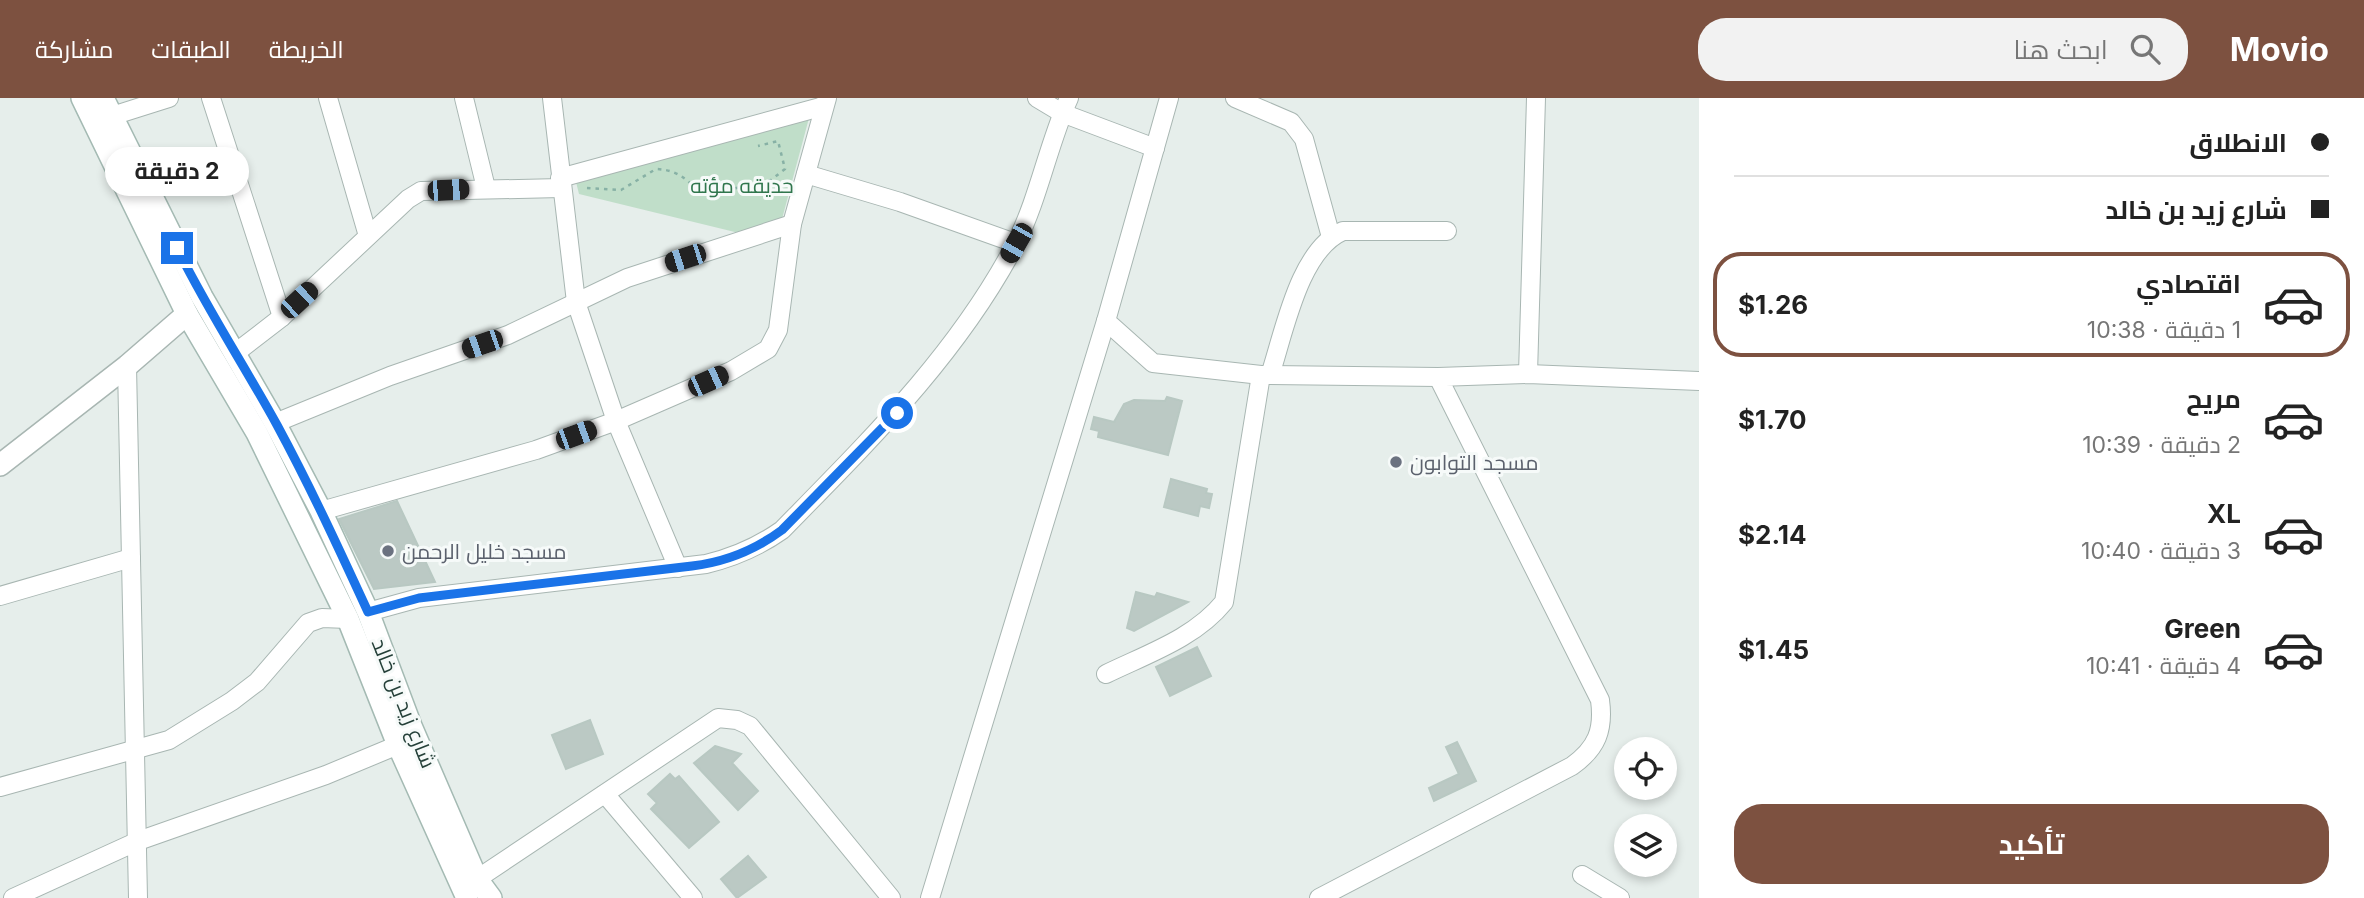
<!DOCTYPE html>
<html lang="ar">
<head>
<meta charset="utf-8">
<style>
	body { margin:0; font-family:Inter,Cairo,sans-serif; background:#f2f2f2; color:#222; direction:rtl; height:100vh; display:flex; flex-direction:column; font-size:26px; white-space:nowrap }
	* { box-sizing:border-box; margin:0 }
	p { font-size:23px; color:#767676 }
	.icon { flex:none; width:38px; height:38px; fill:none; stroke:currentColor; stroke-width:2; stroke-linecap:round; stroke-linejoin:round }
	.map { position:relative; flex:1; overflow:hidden; direction:ltr }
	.drawer { display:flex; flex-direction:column; background:#fff; width:665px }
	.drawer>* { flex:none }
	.guide { display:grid; align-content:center; height:154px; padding:0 35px; background:#fff }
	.fabs { position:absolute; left:1614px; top:639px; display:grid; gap:14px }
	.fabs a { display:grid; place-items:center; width:63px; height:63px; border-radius:50%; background:#fff; box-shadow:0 4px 10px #0003; font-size:35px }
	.end { position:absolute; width:32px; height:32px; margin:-16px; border:9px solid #1a73e8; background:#fff; box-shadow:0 0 0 4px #fff }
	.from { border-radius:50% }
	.bubble { position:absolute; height:49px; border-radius:24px; background:#fff; box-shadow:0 4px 10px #0003; font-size:23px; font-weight:700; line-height:49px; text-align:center; direction:rtl }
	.car { position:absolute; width:21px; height:42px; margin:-21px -10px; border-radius:9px; box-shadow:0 0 5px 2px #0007; background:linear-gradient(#222 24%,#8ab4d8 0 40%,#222 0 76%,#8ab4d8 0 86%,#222 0) }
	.guide b { display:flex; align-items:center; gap:24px; height:66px; font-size:26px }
	.guide b+b { border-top:2px solid #e0e0e0 }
	.guide i { width:18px; height:18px; background:#222 }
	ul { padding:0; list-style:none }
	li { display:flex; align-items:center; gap:21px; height:105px; margin:0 14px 10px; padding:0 21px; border:4px solid transparent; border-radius:28px }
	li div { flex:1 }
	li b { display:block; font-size:26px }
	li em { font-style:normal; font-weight:700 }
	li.on { border-color:#7d5140 }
	li>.icon { width:63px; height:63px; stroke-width:1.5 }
	.button { display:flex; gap:14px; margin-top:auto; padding:14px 35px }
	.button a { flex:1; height:80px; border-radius:28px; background:#7d5140; color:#fff; font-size:28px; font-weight:700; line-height:80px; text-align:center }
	header { display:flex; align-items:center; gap:42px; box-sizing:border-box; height:98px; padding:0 35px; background:#7d5140; color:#fff }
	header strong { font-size:33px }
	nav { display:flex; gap:38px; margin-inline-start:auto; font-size:24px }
	.search { width:490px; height:63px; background:#f2f2f2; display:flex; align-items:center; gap:18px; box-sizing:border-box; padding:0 24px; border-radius:28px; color:#767676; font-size:26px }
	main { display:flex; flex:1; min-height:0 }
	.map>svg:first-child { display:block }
	.green { fill:#c0dec9 }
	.building { fill:#bbc9c4; stroke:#b8c8c2; stroke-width:2 }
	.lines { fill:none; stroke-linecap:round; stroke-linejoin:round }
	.minor-casing { stroke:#a8b6b2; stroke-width:20 }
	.tertiary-casing { stroke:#a8b6b2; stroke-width:24 }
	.secondary-casing { stroke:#a4bab3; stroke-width:24 }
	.path { stroke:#87b1a5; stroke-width:2.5; stroke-dasharray:3.5 5; stroke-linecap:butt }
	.minor { stroke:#fff; stroke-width:18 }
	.tertiary { stroke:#fff; stroke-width:21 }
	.secondary { stroke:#fff; stroke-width:21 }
	.route { stroke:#1a73e8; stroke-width:9 }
	.worship-dot { fill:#6b7280; stroke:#f6faf9; stroke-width:2.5 }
	.labels { text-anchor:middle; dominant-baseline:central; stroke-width:6; stroke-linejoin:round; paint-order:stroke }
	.park-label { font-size:21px; fill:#30764d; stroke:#f6faf9 }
	.worship-label { font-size:21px; fill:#5b616d; stroke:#f6faf9; text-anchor:start }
	.street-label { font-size:21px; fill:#254039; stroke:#f6faf9 }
</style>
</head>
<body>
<header>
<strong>Movio</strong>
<div class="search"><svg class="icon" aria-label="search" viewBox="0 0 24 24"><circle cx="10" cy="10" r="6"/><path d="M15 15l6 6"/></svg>ابحث هنا</div>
<nav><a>الخريطة</a><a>الطبقات</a><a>مشاركة</a></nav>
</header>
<main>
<section class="drawer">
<div class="guide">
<b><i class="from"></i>الانطلاق</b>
<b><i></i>شارع زيد بن خالد</b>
</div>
<ul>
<li class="on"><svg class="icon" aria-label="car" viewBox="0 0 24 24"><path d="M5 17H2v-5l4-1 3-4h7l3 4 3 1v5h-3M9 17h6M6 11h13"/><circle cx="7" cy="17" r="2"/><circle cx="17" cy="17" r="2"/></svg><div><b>اقتصادي</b><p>1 دقيقة · 10:38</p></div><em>$1.26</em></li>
<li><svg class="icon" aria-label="car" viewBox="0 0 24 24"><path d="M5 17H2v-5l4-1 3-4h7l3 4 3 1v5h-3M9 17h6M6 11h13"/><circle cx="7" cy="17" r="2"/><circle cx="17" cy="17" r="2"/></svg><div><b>مريح</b><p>2 دقيقة · 10:39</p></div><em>$1.70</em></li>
<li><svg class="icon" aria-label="car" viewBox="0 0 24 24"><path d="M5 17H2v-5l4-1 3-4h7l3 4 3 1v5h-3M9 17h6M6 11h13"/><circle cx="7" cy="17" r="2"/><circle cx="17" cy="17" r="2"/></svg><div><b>XL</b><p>3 دقيقة · 10:40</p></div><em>$2.14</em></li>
<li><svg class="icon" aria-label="car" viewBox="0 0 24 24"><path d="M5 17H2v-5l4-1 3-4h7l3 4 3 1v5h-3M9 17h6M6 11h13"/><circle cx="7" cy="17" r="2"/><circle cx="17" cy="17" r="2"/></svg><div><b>Green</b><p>4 دقيقة · 10:41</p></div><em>$1.45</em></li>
</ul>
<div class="button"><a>تأكيد</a></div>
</section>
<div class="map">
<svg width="1699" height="800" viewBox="0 0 1699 800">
	<rect width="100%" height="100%" fill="#e6eeeb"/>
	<polygon class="green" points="809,20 782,121 743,136 579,96 576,84"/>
	<g class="building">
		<polygon points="1167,299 1182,303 1168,357 1098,339 1099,333 1091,331 1094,319 1114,324 1124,306 1134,302 1165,303"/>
		<polygon points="1171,381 1207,391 1206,395 1212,396 1209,410 1200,408 1198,418 1164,409"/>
		<polygon points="397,403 435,484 374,491 339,421"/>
		<polygon points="1136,494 1155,499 1157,495 1188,504 1134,533 1127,530"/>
		<polygon points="1197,549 1211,578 1170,598 1156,569"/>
		<polygon points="590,622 603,656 566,671 552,637"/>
		<polygon points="1457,644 1476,683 1434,703 1429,690 1459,676 1446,649"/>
		<polygon points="715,648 741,656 732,665 758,693 738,712 694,665"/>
		<polygon points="670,676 675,681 679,678 719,724 689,750 651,711 657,705 648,696"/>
		<polygon points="748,758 766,779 737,800 721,781"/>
	</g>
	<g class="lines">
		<defs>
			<g id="minor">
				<polyline points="211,0 282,219"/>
				<polyline points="328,0 368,138"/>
				<polyline points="464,0 486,90"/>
				<polyline points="552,0 576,204 616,323 678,470"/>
				<polyline points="1037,0 1062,15 1155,50"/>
				<polyline points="1169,0 1106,223 1153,265 1261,277 1438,279"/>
				<polyline points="1235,0 1291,24 1304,41 1331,139"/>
				<polyline points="112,18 169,0"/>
				<polyline points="806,76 900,104 1015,145"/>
				<polyline points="560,80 824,8"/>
				<polyline points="234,256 282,219 408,101 421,93 561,90"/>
				<polyline points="127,268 138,800"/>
				<polyline points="1528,276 1536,0"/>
				<path d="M 1270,277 C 1284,235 1299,152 1343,133 L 1447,133"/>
				<polyline points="275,325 390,278 508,237 627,180 792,126"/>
				<polyline points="321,413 536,352 616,323 731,273 768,251 778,232 792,126 827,0"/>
				<polyline points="0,498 131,460"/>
				<path d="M 368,514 L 419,500 L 706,466 C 735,459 758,449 782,432 C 869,343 958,256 1016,145 C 1039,99 1048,47 1069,0"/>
				<path d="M 1106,576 C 1147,556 1195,540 1224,504 L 1261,277"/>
				<polyline points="0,689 169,642 232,603 257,584 308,525 322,520 348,521"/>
				<polyline points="605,696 693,800"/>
				<polyline points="1582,777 1620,800"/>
				<polyline points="477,781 718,620 737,622 750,628 891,800"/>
				<polyline points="13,800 138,743 326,677 398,647"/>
				<polyline points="930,800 1106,223"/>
				<path d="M 1319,800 L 1572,668 C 1597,650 1604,632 1600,602 L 1438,279 L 1528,276 L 1699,283"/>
			</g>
			<polyline id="tertiary" points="0,367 127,268 187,216"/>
			<g id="secondary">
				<polyline points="82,0 187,216 257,335 348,521 398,647 467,800"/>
				<polyline points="103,0 202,199 275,325 321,413 368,514 411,628 477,781 491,800"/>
			</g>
		</defs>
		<use href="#minor" class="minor-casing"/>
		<use href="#tertiary" class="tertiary-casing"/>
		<use href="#secondary" class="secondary-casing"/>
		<path class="path" d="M 587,90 L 621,92 L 656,71 C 687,72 688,91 711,96 L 771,82 L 785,71 L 778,43 L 758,48"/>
		<use href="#minor" class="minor"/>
		<use href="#tertiary" class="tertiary"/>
		<use href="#secondary" class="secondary"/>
	</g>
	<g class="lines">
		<path class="route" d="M 177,150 C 207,211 244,267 277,327 C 310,388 339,451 368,514 L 419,500 L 692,468 C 726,464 755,452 782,432 L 897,315"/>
	</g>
	<g class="worship-dot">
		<circle cx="1396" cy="364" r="7"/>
		<circle cx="388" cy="453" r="7"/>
	</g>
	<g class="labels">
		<g class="park-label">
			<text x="742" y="87">حديقه مؤته</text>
		</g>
		<g class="worship-label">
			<text x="1410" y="364">مسجد التوابون</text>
			<text x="402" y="453">مسجد خليل الرحمن</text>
		</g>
		<g class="street-label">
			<text transform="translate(404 605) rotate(68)">شارع زيد بن خالد</text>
		</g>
	</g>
</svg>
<div class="fabs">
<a><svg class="icon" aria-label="locate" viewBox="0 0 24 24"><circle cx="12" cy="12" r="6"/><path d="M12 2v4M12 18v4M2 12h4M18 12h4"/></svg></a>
<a><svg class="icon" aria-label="layers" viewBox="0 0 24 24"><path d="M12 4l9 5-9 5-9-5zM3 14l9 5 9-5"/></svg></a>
</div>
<i class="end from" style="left:897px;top:315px"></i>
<i class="end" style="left:177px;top:150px"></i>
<div class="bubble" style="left:105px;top:49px;width:144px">2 دقيقة</div>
<i class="car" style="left:448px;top:92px;rotate:87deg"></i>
<i class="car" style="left:1016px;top:145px;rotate:210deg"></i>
<i class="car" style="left:685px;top:160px;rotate:252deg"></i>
<i class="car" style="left:299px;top:202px;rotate:47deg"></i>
<i class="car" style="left:482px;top:246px;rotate:251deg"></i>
<i class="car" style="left:708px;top:283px;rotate:66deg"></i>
<i class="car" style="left:576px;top:337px;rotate:70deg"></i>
</div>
</main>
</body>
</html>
